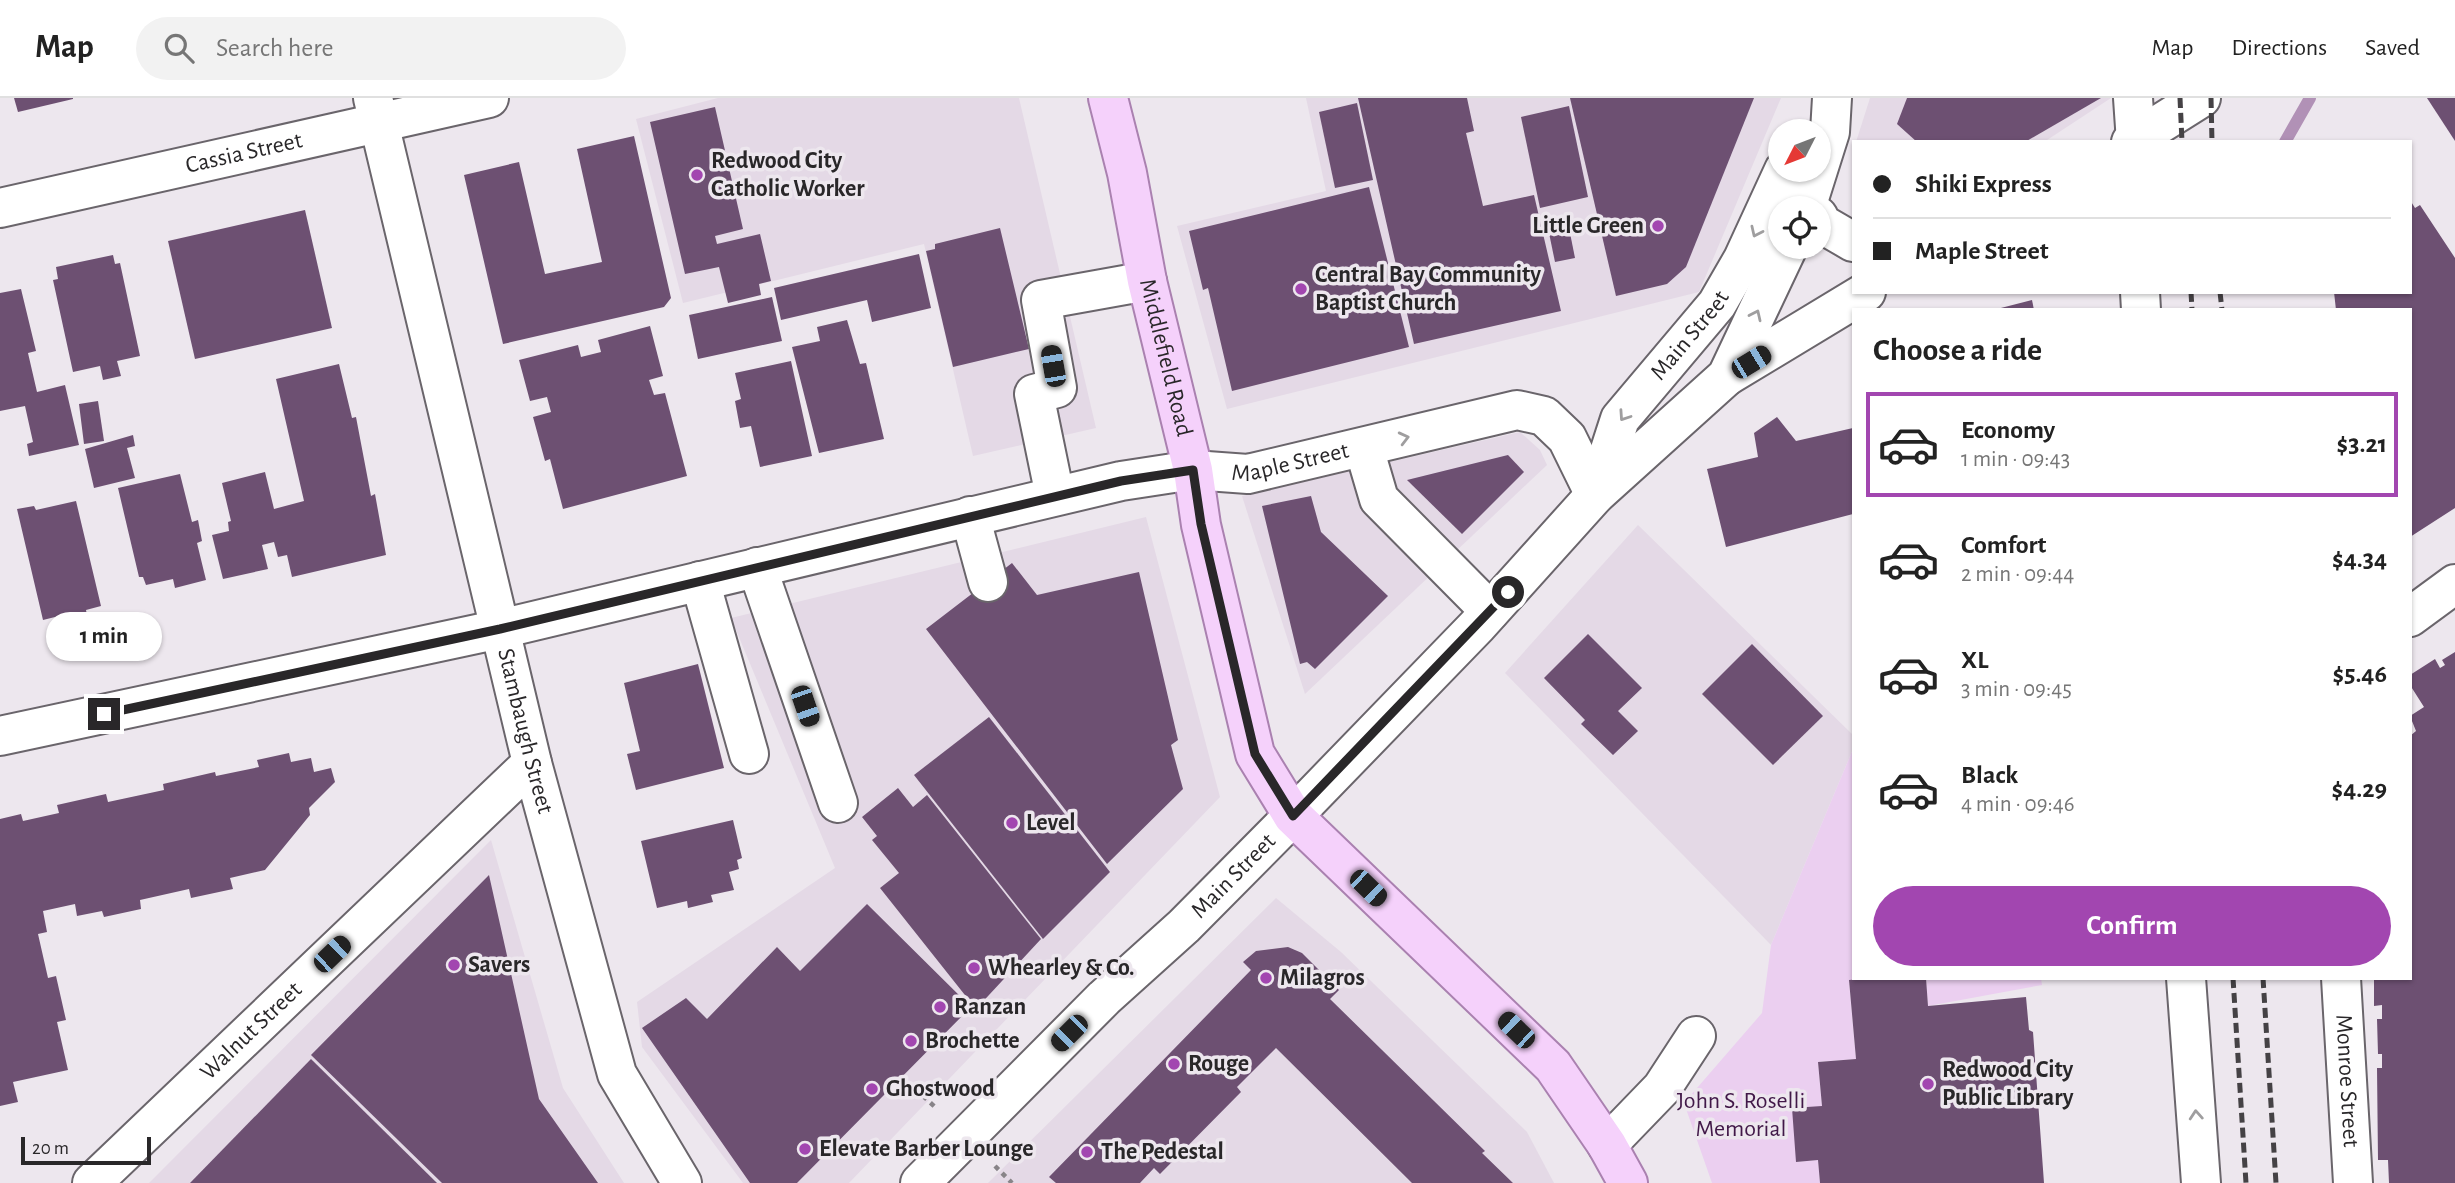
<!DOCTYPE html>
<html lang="en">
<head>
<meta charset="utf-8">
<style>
	body { margin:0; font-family:"Alegreya Sans",sans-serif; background:#f2f2f2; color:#222; height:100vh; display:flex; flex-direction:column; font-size:26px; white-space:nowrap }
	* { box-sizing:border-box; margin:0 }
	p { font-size:23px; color:#767676 }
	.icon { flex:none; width:38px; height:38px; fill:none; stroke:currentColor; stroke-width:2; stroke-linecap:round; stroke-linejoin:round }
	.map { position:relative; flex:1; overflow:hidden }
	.sheet { position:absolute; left:1852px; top:210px; width:560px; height:672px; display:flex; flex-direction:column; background:#fff; border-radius:0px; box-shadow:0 2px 5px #0004 }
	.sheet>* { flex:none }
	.banner { position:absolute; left:1852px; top:42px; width:560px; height:154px; border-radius:0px; box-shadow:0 2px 5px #0004; display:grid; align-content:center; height:154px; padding:0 21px; background:#fff }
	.needle { width:46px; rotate:228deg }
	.tools { position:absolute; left:1768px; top:21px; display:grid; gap:14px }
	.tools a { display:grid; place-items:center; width:63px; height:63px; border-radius:50%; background:#fff; box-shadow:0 2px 5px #0004; font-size:35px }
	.scale { position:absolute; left:21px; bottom:18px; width:130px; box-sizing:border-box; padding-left:7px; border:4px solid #292729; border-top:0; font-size:19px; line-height:24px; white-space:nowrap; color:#292729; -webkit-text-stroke:5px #ede7ee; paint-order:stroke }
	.end { position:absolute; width:32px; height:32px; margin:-16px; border:9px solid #292729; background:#fff; box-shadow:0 0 0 4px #fff }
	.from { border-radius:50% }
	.bubble { position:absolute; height:49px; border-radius:24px; background:#fff; box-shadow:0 2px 5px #0004; font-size:23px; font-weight:700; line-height:49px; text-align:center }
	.car { position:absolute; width:21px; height:42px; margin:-21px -10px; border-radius:9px; box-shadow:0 0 5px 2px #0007; background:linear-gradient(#222 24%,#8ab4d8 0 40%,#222 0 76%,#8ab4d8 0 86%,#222 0) }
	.banner b { display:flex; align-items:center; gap:24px; height:66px; font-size:26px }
	.banner b+b { border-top:2px solid #e0e0e0 }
	.banner i { width:18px; height:18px; background:#222 }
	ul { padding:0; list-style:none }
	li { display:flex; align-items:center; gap:21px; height:105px; margin:0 14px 10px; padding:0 7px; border:4px solid transparent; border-radius:0px }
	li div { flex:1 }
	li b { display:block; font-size:26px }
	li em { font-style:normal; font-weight:700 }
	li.current { border-color:#a246b0 }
	li>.icon { width:63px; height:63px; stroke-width:1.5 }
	h2 { padding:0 21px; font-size:32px; line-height:84px }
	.cta { display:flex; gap:14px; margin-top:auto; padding:14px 21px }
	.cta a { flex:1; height:80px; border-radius:42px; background:#a246b0; color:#fff; font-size:28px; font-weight:700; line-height:80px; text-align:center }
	header { display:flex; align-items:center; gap:42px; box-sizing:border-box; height:98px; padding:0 35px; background:#fff; border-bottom:2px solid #e0e0e0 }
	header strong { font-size:33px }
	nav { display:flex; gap:38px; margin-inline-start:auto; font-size:24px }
	.search { width:490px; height:63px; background:#f2f2f2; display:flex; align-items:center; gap:18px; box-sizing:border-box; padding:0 24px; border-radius:38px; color:#767676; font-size:26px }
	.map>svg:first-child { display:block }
	.built { fill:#e4d9e6 }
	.green { fill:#ebcff0 }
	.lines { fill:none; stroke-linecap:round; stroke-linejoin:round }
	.stream { stroke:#b191b6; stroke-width:12 }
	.building { fill:#6d5072 }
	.minor-casing { stroke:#6a656b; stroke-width:42 }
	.major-casing { stroke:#aa81b0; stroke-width:42 }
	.path { stroke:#888488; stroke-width:4.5; stroke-dasharray:5 5; stroke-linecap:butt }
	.minor { stroke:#fff; stroke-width:38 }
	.major { stroke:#f5d1fb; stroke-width:38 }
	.rail { stroke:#454245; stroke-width:5; stroke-dasharray:10 5; stroke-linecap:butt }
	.oneway { stroke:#9f9e9f }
	.route { stroke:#292729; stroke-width:9 }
	.poi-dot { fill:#a246b0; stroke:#ede7ee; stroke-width:2.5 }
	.labels { text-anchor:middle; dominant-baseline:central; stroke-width:7; stroke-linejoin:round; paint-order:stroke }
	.street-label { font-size:24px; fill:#292729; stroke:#ede7ee }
	.poi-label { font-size:24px; font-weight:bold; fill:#292729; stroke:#ede7ee; text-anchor:start }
	.park-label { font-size:24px; fill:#411848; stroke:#ede7ee }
</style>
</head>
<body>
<header>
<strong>Map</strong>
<div class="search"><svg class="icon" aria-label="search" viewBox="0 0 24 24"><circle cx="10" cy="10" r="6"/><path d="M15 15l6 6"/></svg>Search here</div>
<nav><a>Map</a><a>Directions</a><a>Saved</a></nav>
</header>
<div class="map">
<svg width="2455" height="1085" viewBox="0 0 2455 1085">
	<rect width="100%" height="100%" fill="#ede7ee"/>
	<g class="built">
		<polygon points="718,0 1019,0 1096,330 973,358 924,146 683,205 636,21"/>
		<polygon points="1306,0 1781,0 1699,194 1227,311 1177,128 1326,93"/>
		<polygon points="1870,0 2111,0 2044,44 1856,44"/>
		<polygon points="1520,334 1540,352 1547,367 1305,596 1242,398"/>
		<polygon points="1146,419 1220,699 849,1085 743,1085 642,949 637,904 835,770 731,520"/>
		<polygon points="1638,427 1853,637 1853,651 1771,847 1505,575"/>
		<polygon points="491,742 563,990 624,1085 149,1085"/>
		<polygon points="1276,800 1341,854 1527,1034 1554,1085 988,1085"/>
	</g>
	<g class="green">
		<polygon points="1853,651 1853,880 1875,880 1849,883 1856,961 1818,964 1822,1008 1796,1064 1818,1062 1820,1085 1712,1085 1684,1005 1762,915 1771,847"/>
		<polygon points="1926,880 2041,880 2042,887 1928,908"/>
	</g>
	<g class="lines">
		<polyline class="stream" points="2285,44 2310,0"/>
	</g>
	<g class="building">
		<polygon points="14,0 73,0 73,1 18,14"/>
		<polygon points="1358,0 1467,0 1474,33 1466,35 1483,108 1534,97 1561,213 1414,246"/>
		<polygon points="1570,0 1754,0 1686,169 1667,186 1616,198"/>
		<polygon points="1907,0 2101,0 2025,44 1917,44 1897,26"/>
		<polygon points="2427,0 2455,0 2455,43"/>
		<polygon points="1357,5 1373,82 1335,90 1319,14"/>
		<polygon points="1569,8 1588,99 1540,110 1521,19"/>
		<polygon points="715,9 743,131 715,138 717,146 760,136 771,183 759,186 761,197 728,205 719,169 685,176 650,24"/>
		<polygon points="634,38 671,200 664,209 503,246 464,77 519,64 545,176 602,164 577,51"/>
		<polygon points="1369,89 1409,249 1232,293 1208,190 1203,192 1189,133"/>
		<polygon points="2410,102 2415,110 2420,107 2455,160 2455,410 2410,439 2410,212 2336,212 2334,194 2410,194"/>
		<polygon points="305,112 332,230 195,261 168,143"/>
		<polygon points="1000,130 1029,251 953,269 926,153 935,151 935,146"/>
		<polygon points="1569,130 1575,160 1555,164 1549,135"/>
		<polygon points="919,156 931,210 872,224 867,202 781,222 774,190"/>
		<polygon points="113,157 115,166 120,165 140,258 117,263 121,278 103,282 100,268 73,274 53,182 58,181 56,169"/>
		<polygon points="21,191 36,253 28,255 37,294 65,287 79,347 29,358 27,346 33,344 25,308 0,313 0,195"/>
		<polygon points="772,199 782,243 698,261 689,217"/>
		<polygon points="2032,202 2034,212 1997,212 1997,211"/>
		<polygon points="847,222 860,266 866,265 884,341 819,355 792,249 820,243 817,229"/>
		<polygon points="650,228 663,278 649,282 654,297 665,295 687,378 563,411 550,361 545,363 533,319 551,314 547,299 530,303 519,262 578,247 581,259 601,254 598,242"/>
		<polygon points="791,263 812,358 760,369 751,328 740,330 735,303 741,301 735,275"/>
		<polygon points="339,266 352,320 356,319 371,398 375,396 386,457 292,479 287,457 278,459 274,444 262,447 268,471 223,481 212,437 229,433 228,424 231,423 222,385 265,374 274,411 304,403 276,281"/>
		<polygon points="98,303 104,343 84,346 79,306"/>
		<polygon points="1777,319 1796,343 1853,330 1853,416 1726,449 1707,371 1758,359 1754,335"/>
		<polygon points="133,337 135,348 127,350 135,380 94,390 85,351"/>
		<polygon points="1508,357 1524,374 1462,436 1407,382"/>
		<polygon points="180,376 192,424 198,422 202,443 197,445 206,482 175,490 173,481 146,487 143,479 139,479 118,390"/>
		<polygon points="1311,398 1321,434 1388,498 1315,571 1307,564 1300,566 1262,408"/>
		<polygon points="76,403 101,508 86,512 87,517 60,524 59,518 43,522 17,411 34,408 36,412"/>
		<polygon points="1012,465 1037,497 1139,474 1178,642 1171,647 1183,691 1107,766 926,531"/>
		<polygon points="1588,536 1642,590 1618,613 1638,633 1613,657 1581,626 1585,622 1544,580"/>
		<polygon points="1752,546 1823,618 1773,667 1702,596"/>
		<polygon points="2455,554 2455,1085 2389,1085 2388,1062 2378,1062 2377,970 2382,970 2382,956 2378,956 2377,921 2382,921 2382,907 2374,908 2374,880 2410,880 2410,638 2416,633 2410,618 2424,609 2410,587 2410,577 2435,561 2440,570 2445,567 2442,562"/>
		<polygon points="698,566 724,670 636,692 627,656 640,653 624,585"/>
		<polygon points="989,619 1110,774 1043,841 914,677"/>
		<polygon points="289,655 291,664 311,660 314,674 331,670 335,684 309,710 310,717 265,772 230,780 233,791 191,800 189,791 140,802 141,811 104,819 102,813 77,818 75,806 43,813 47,834 38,836 48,880 56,878 66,922 57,924 68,972 13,984 18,1004 0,1008 0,721 21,716 23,723 59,715 57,707 106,696 108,704 164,692 163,686 215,674 216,678 259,669 257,662"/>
		<polygon points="898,690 913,709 927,697 1041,841 976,911 880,790 899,775 872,742 877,738 862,719"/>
		<polygon points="733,722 742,760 737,762 739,771 729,774 734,792 711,797 713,804 688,810 687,803 657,810 641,743"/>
		<polygon points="489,777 539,1001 598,1085 442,1085 311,957"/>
		<polygon points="867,806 971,909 797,1085 750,1085 642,930 686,900 707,921 777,849 800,873"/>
		<polygon points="1288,849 1302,855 1339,892 1330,901 1485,1053 1482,1055 1513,1085 1412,1085 1276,950 1237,989 1241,994 1160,1076 1154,1070 1140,1085 1056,1085 1049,1079 1251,872 1243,864 1256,853"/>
		<polygon points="1875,880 1926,880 1928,908 2026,899 2029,932 2033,934 2044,1085 1820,1085 1818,1062 1796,1064 1792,1010 1822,1008 1818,964 1856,961 1849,882"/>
		<polygon points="311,961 437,1085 190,1085"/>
	</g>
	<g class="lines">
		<defs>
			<g id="minor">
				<path id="s1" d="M 373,0 L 532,665 L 617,976 L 682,1085"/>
				<polyline points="2133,0 2136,44"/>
				<polyline points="2131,44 2201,0"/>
				<path id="s2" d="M 0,110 L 489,0"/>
				<polyline points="1806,110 1830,34 1832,0"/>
				<polyline points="1818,118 1822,126 1853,144"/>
				<polyline points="2140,194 2141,212"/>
				<polyline points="1727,278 1866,194"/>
				<polyline points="1364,350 1379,401 1490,513"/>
				<path id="s3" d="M 1596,395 L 1620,321 L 1717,206 L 1743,161 L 1784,72"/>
				<polyline points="1055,398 1034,296 1057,290 1041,202 1147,183"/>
				<polyline points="970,418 988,484"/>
				<polyline points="757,469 838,705"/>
				<polyline points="700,483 749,656"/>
				<polyline points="2410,519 2455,486"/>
				<path id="s4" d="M 0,638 L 500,531 L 1121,383 L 1193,372 L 1248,376 L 1517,312 L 1544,318 L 1567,340 L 1595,397"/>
				<polyline points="2186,880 2201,1085"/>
				<path id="s5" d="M 2341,880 L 2353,1085"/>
				<polyline points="1607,1047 1662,990 1696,938"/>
				<path id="s6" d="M 92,1085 L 532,665"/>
				<path id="s7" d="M 920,1085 L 1104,900 L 1184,828 L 1293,718 L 1477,528 L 1595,397 L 1727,278 L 1788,149"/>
			</g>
			<g id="major">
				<path id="s8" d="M 1108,0 L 1127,75 L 1147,183 L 1193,372 L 1201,427 L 1255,656 L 1293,718 L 1553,968 L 1607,1047 L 1628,1085"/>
			</g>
		</defs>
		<use href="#minor" class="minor-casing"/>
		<use href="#major" class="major-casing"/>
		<g class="path">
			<polyline points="923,998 935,1009"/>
			<polyline points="995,1068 1012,1085"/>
		</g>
		<use href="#minor" class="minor"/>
		<use href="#major" class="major"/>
		<g class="rail">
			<polyline points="2180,0 2182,44"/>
			<polyline points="2211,0 2212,44"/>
			<polyline points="2191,194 2192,212"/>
			<polyline points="2220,194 2222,212"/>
			<polyline points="2233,880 2246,1085"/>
			<polyline points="2263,880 2276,1085"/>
		</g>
	</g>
	<defs><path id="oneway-chevron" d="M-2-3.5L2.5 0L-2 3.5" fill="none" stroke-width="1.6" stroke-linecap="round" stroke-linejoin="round" transform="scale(1.75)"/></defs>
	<g class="oneway">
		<use href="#oneway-chevron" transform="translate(1756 134) rotate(115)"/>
		<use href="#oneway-chevron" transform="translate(1756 217) rotate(-65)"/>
		<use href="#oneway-chevron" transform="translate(1624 318) rotate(124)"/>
		<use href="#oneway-chevron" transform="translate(1404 340) rotate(-14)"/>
		<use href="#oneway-chevron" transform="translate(2196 1017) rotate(-94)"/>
	</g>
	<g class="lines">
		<polyline class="route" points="104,616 500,531 1121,383 1193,372 1201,426 1255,656 1293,718 1508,494"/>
	</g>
	<g class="poi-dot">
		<circle cx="697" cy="77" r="7"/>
		<circle cx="1658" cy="128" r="7"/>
		<circle cx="1301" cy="191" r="7"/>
		<circle cx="1012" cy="725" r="7"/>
		<circle cx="454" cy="867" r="7"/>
		<circle cx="974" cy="870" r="7"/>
		<circle cx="1266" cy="880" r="7"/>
		<circle cx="940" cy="909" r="7"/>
		<circle cx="911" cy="943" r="7"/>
		<circle cx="1174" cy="966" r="7"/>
		<circle cx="1928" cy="986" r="7"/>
		<circle cx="872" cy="991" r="7"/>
		<circle cx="805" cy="1051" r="7"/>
		<circle cx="1087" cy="1054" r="7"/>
	</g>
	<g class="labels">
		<g class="street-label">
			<text stroke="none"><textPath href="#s2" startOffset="250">Cassia Street</textPath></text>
			<text stroke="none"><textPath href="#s3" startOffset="187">Main Street</textPath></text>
			<text stroke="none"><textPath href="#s8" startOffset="266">Middlefield Road</textPath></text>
			<text stroke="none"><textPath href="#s4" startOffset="1321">Maple Street</textPath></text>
			<text stroke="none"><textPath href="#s1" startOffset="651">Stambaugh Street</textPath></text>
			<text stroke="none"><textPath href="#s7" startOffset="439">Main Street</textPath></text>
			<text stroke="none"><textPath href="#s6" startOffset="220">Walnut Street</textPath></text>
			<text stroke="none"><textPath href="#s5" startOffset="103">Monroe Street</textPath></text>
		</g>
		<g class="poi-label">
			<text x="711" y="63">Redwood City<tspan x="711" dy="28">Catholic Worker</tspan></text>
			<text x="1644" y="128" text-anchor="end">Little Green</text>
			<text x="1315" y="177">Central Bay Community<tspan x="1315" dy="28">Baptist Church</tspan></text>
			<text x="1026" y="725">Level</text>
			<text x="468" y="867">Savers</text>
			<text x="988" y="870">Whearley &amp; Co.</text>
			<text x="1280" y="880">Milagros</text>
			<text x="954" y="909">Ranzan</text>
			<text x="925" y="943">Brochette</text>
			<text x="1188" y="966">Rouge</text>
			<text x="1942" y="972">Redwood City<tspan x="1942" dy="28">Public Library</tspan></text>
			<text x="886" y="991">Ghostwood</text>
			<text x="819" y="1051">Elevate Barber Lounge</text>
			<text x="1101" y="1054">The Pedestal</text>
		</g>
		<g class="park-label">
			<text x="1741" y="1003">John S. Roselli<tspan x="1741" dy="28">Memorial</tspan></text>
		</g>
	</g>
</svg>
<div class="tools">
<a><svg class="needle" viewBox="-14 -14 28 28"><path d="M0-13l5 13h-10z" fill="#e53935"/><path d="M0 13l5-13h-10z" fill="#767676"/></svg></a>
<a><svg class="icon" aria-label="locate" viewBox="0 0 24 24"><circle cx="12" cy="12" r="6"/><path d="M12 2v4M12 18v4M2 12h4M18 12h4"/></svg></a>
</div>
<div class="scale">20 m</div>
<i class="end from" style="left:1508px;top:494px"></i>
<i class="end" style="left:104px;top:616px"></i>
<div class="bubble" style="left:46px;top:514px;width:116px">1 min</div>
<i class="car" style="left:1751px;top:264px;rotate:59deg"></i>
<i class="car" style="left:1053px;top:268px;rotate:350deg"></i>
<i class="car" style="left:805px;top:608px;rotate:161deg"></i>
<i class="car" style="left:1368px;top:790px;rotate:134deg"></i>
<i class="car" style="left:332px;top:856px;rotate:46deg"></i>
<i class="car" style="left:1516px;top:932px;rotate:314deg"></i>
<i class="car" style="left:1069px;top:935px;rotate:225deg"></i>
<div class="banner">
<b><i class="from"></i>Shiki Express</b>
<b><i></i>Maple Street</b>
</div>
<section class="sheet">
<h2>Choose a ride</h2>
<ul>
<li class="current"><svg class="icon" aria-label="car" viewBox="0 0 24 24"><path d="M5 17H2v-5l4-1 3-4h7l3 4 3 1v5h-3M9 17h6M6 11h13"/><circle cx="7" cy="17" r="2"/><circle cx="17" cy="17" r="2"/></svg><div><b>Economy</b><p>1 min · 09:43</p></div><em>$3.21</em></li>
<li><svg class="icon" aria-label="car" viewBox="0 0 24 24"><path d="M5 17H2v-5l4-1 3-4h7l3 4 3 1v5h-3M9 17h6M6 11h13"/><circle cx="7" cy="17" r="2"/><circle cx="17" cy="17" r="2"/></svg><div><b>Comfort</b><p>2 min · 09:44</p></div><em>$4.34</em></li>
<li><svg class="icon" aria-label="car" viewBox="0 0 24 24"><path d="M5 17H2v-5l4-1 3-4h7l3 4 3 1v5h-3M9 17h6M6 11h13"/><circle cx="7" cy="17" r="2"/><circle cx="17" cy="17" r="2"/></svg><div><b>XL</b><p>3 min · 09:45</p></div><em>$5.46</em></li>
<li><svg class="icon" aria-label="car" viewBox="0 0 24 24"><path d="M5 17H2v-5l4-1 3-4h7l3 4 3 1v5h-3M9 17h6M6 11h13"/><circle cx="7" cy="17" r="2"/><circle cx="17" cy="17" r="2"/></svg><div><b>Black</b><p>4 min · 09:46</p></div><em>$4.29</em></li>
</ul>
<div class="cta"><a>Confirm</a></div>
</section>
</div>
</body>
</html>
